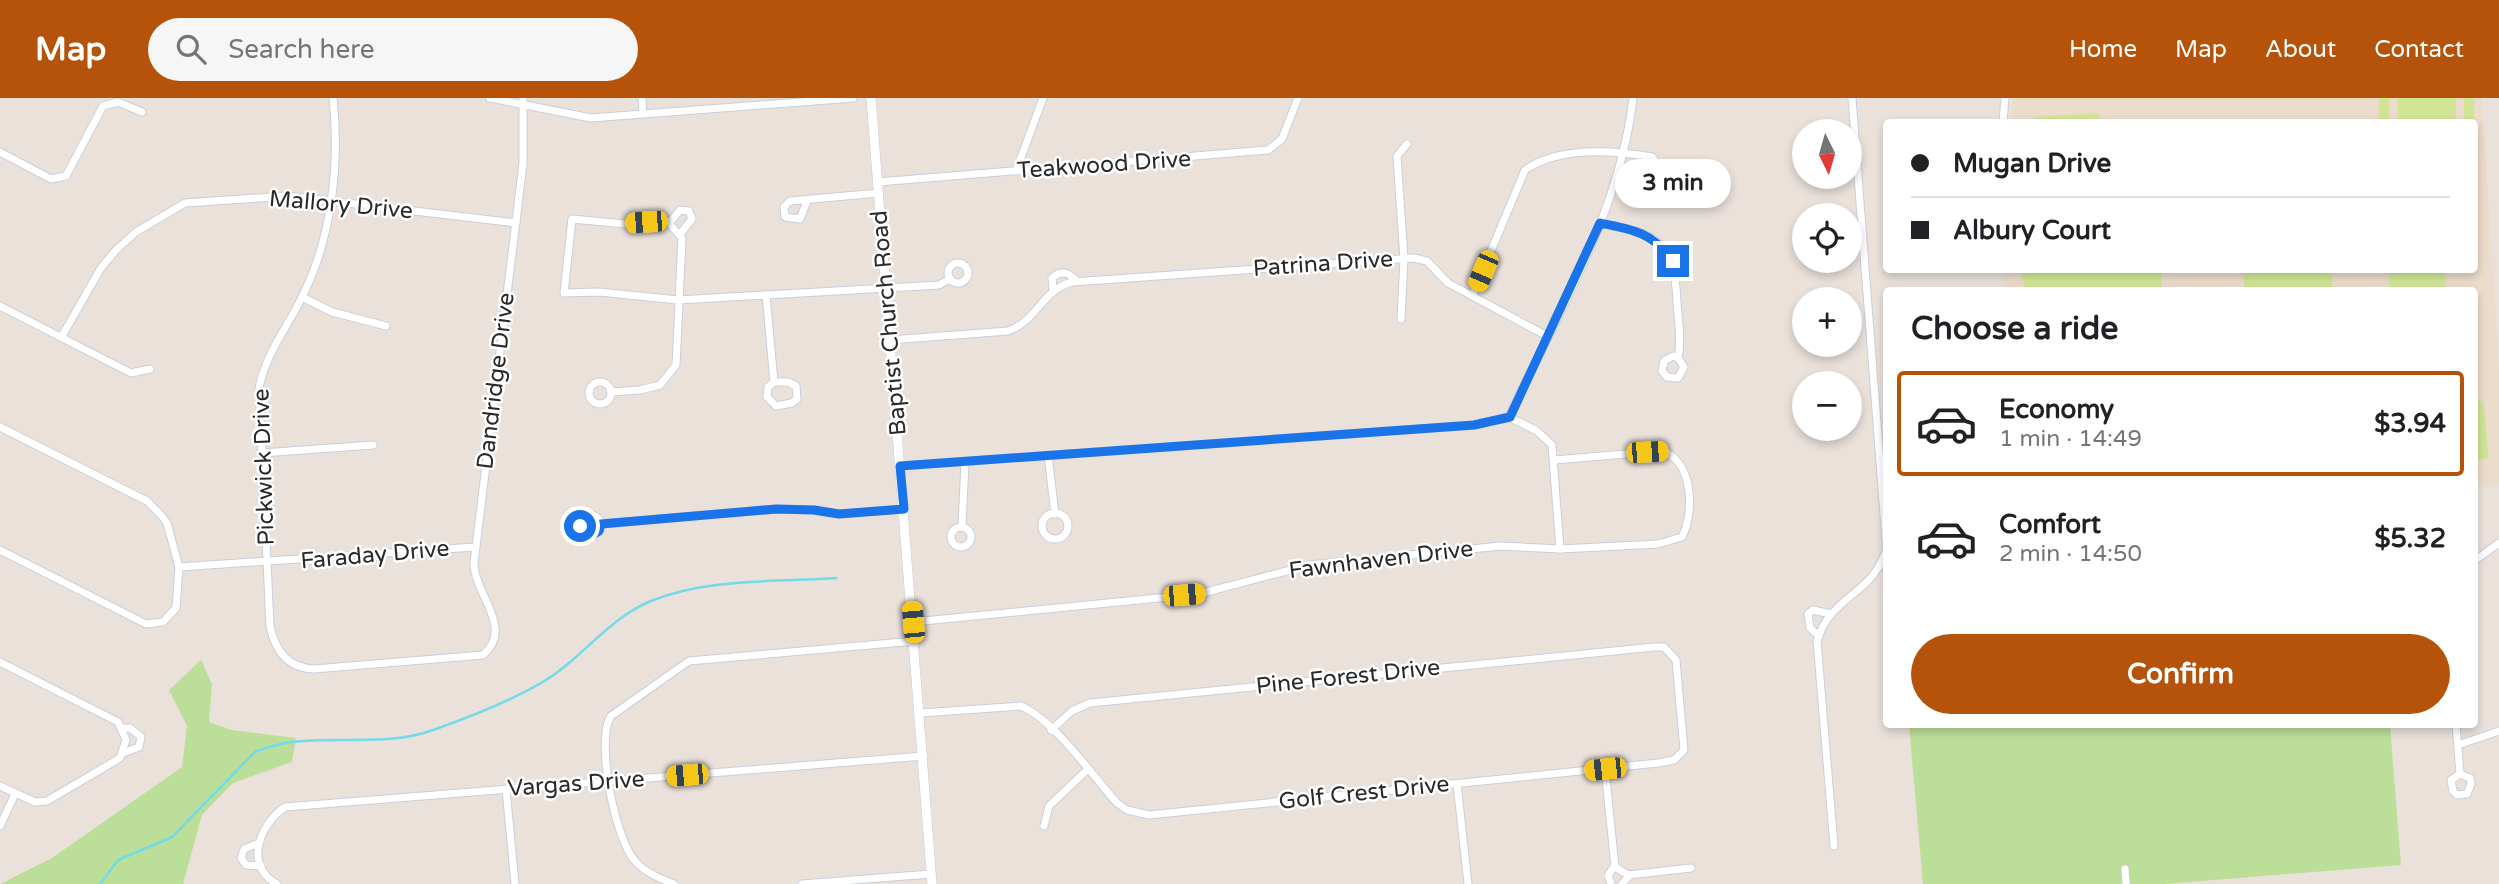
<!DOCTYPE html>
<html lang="en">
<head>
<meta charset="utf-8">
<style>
	body { margin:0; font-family:"Varela Round",sans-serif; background:#f6f6f6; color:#202124; height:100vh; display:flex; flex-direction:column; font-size:26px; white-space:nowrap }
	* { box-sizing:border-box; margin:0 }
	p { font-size:23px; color:#757577 }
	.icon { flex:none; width:38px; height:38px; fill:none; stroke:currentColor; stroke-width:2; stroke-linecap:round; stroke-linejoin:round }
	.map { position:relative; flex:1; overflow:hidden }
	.side { position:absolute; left:1883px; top:189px; width:595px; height:441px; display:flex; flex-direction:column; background:#fff; border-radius:7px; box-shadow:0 4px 10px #0003 }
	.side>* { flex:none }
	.hud { position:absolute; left:1883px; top:21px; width:595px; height:154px; border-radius:7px; box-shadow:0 4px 10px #0003; display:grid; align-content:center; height:154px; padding:0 28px; background:#fff }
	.needle { width:46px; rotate:175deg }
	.buttons { position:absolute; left:1792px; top:21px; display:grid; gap:14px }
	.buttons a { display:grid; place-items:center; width:70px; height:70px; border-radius:50%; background:#fff; box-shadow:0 4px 10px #0003; font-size:35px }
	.end { position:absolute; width:32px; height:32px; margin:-16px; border:9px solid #1a73e8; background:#fff; box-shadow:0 0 0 4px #fff }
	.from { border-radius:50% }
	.bubble { position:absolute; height:49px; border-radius:24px; background:#fff; box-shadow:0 4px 10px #0003; font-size:23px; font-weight:700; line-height:49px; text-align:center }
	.car { position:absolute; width:21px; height:42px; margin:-21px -10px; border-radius:9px; box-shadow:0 0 5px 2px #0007; background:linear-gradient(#f5c518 24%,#345 0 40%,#f5c518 0 76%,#345 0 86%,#f5c518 0) }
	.hud b { display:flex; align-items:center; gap:24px; height:66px; font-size:26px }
	.hud b+b { border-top:2px solid #e0e0e0 }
	.hud i { width:18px; height:18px; background:#202124 }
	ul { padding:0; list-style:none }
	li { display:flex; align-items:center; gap:21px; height:105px; margin:0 14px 10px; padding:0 14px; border:4px solid transparent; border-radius:7px }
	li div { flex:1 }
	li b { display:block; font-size:26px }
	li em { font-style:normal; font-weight:700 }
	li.selected { border-color:#b45309 }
	li>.icon { width:63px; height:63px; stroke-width:1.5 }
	h2 { padding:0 28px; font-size:32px; line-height:84px }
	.button { display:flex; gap:14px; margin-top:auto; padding:14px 28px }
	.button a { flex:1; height:80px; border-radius:42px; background:#b45309; color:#fff; font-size:28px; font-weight:700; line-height:80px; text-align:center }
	header { display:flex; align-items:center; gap:42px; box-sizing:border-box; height:98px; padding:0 35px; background:#b45309; color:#fff }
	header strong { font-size:33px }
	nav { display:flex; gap:38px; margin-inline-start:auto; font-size:24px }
	.search { width:490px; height:63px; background:#f6f6f6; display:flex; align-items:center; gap:18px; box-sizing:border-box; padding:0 24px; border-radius:38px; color:#757577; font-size:26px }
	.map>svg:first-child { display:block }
	.education { fill:#ecdccb }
	.green { fill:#bbdf99 }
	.pitch { fill:#d0e695 }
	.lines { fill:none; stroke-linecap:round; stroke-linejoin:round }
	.stream { stroke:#72dae9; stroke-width:2.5 }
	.minor-casing { stroke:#c9cfda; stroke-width:9 }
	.tertiary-casing { stroke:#c9cfda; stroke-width:10 }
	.minor { stroke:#fff; stroke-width:7 }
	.tertiary { stroke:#fff; stroke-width:9 }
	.route { stroke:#1a73e8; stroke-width:9 }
	.labels { text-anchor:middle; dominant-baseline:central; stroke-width:5; stroke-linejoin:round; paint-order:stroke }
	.street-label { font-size:23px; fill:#292929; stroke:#fff }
</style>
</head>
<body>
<header>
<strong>Map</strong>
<div class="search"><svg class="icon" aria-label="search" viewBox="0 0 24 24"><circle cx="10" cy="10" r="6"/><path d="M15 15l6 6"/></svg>Search here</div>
<nav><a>Home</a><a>Map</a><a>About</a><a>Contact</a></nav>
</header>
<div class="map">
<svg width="2499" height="786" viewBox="0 0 2499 786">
	<rect width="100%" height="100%" fill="#eae1db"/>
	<polygon class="education" points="2013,0 2482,0 2499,269 2499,386 2475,388 2474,192 2003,192 2004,172 2474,172 2474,24 2012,24"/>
	<g class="green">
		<polygon points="201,562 212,586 209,624 232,632 296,640 292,664 233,685 202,717 183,786 0,786 52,760 182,669 187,628 169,592"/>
		<polygon points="1909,627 2390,627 2401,767 2165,786 1923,786"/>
	</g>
	<g class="pitch">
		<rect x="2379" y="0" width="10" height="24"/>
		<polygon points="2397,0 2456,0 2456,24 2398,24"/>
		<polygon points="2464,0 2474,0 2475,95 2475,103 2474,24 2464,24"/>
		<polygon points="2098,15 2099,24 2034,24 2035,19"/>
		<polygon points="2020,172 2161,172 2162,192 2026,192"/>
		<polygon points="2243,172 2331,172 2333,192 2245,192"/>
		<polygon points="2389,172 2444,172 2446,192 2390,192"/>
		<polygon points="2483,303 2489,360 2475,362 2475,304"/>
	</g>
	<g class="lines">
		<path class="stream" d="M 100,786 L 118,762 L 172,739 L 255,654 C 311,630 377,653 433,632 C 467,620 510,603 541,585 C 581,562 607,521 651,503 C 707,480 776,484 836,480"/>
		<defs>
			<g id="minor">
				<path d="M 333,0 C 340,65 332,140 302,199 C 287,230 266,255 259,290 L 270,528 C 275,553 288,570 314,571 L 483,557 C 515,530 474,496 474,465 L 523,66 L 523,0"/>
				<polyline points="490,0 591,20 853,0"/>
				<polyline points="642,0 643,16"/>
				<polyline points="1852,0 1886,442"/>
				<polyline points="2003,24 2005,0"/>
				<polyline points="0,54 51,81 66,78 103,8 118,4 142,14"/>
				<polyline points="1016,73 1043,0"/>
				<polyline points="878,84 1268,52 1282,41 1298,0"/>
				<polyline points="807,103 800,121 785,119 784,109 790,103 879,95"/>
				<polyline points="670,124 680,112 689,113 692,121 680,136"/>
				<path d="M 1600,125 C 1659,137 1674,141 1677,204 C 1678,222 1682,242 1678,260 L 1684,269 L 1678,280 L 1667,279 L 1662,273 L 1664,263 L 1673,258 L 1678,260"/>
				<circle cx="958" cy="175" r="10"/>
				<path d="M 1053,191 L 1052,180 C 1062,171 1069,175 1077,183"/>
				<polyline points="766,197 774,284 768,289 767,299 776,308 792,305 797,301 796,288 788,284 774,284"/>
				<path d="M 1472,198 L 1525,72 C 1559,48 1612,52 1652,59 L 1661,70"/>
				<polyline points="302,199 332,214 386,228"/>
				<polyline points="0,208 131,275 150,271"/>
				<polyline points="1401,221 1404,161 1397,58 1407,46"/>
				<polyline points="62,238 101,170 116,152 136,134 185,105 287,98 516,125"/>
				<path d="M 890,242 L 1008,233 C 1037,223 1042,192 1072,184 L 1414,160 L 1427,163 L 1448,185 L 1547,238"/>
				<circle cx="600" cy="295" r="11"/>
				<polyline points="611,294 640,292 660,287 676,267 682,140 667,123 626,126 572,121 564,195 599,194 678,202 939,187 950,181"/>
				<polyline points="1509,319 1537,333 1552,347 1560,451"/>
				<polyline points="0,329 147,403 161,417 167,425 179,469 176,510 163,524 146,526 0,452"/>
				<polyline points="262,355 373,347"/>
				<polyline points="1048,357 1055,416"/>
				<path d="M 900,368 L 1474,327 L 1509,319 C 1557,216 1620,115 1633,0"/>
				<circle cx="1055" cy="428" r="13"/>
				<circle cx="591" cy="427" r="10"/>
				<polyline points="601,426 776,411 814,412 839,416 904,411"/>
				<circle cx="961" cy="439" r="10"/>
				<polyline points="962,429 965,364"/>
				<polyline points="2474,463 2499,445"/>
				<polyline points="179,469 475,449"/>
				<path d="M 913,524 L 1199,496 L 1309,467 L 1501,448 L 1560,451 L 1658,446 L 1682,439 C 1695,414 1693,361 1661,353 L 1554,362"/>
				<polyline points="1819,538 1810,530 1808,516 1813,512 1831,516"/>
				<polyline points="0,564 118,624 126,642 120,660 47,703 35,704 0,688"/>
				<path d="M 921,615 L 1021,608 C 1055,623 1092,677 1117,705 L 1127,712 L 1149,717 L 1658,665 L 1674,662 L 1684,652 L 1676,562 L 1664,549 L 1654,549 L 1090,605 L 1072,613 L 1051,632"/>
				<polyline points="2456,626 2460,676 2470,680 2471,686 2467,696 2457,697 2453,693 2451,682 2460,676"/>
				<polyline points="122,630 130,630 141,639 139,649 123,655"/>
				<polyline points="2458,647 2499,633"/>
				<polyline points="1605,671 1615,769 1628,777 1691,770"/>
				<polyline points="1457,686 1468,786"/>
				<polyline points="506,691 515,786"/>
				<polyline points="0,728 15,696"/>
				<polyline points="1044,728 1049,708 1087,672"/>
				<polyline points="259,745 244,751 241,760 246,767 261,768"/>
				<path d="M 1834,748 L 1817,543 C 1830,498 1871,498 1886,453"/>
				<polyline points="2125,771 2126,786"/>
				<path d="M 277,786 C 243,767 260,726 285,709 L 924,658"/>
				<path d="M 674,786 C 661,781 646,775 636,764 C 615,743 595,641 611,618 L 689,563 L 915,543"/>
				<polyline points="802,786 931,776"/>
				<polyline points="1611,786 1608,778 1615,767"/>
				<polyline points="1622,786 1630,777"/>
			</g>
			<polyline id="tertiary" points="871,0 932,786"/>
		</defs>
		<use href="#minor" class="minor-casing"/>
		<use href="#tertiary" class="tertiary-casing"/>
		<use href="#minor" class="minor"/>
		<use href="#tertiary" class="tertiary"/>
	</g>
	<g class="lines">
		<path class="route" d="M 580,428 L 584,435 L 592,437 L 599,433 L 601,426 L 776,411 L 814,412 L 839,416 L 904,411 L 900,368 L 1474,327 L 1510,319 L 1600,125 C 1632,131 1654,135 1673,163"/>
	</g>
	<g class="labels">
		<g class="street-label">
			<text transform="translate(1104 67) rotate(-4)">Teakwood Drive</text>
			<text transform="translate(341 107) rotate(5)">Mallory Drive</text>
			<text transform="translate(1323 166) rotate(-4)">Patrina Drive</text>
			<text transform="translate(889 225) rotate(-95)">Baptist Church Road</text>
			<text transform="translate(496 283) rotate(-83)">Dandridge Drive</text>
			<text transform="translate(264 369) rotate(-92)">Pickwick Drive</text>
			<text transform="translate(375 457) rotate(-5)">Faraday Drive</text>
			<text transform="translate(1381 462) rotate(-7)">Fawnhaven Drive</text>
			<text transform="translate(1348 579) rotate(-6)">Pine Forest Drive</text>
			<text transform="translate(576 686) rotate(-4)">Vargas Drive</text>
			<text transform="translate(1364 695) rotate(-6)">Golf Crest Drive</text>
		</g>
	</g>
</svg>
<div class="buttons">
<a><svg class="needle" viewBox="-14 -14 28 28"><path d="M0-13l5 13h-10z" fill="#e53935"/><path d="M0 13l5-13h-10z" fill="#757577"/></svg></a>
<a><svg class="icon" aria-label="locate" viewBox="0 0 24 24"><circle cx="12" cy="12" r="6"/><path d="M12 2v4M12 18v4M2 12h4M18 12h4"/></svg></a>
<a>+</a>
<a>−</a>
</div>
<i class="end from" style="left:580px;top:428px"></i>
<i class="end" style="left:1673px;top:163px"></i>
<div class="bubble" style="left:1615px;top:61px;width:116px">3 min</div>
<i class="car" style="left:646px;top:124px;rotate:266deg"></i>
<i class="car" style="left:1483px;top:173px;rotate:203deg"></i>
<i class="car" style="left:1647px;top:354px;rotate:87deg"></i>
<i class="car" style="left:1184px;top:497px;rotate:85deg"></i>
<i class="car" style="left:913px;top:524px;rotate:355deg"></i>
<i class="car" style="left:1605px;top:671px;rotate:264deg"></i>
<i class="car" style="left:687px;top:677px;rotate:265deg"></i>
<div class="hud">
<b><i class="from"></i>Mugan Drive</b>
<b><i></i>Albury Court</b>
</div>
<section class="side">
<h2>Choose a ride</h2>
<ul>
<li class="selected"><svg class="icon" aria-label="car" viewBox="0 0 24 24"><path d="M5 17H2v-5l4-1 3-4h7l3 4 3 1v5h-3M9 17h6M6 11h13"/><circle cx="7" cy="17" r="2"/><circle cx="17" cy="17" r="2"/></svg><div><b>Economy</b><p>1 min · 14:49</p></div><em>$3.94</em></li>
<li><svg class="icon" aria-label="car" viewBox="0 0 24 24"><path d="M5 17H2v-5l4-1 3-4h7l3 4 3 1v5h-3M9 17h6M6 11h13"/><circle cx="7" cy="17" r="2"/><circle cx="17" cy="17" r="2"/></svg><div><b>Comfort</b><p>2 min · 14:50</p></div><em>$5.32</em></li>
</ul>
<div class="button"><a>Confirm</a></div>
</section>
</div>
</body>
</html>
